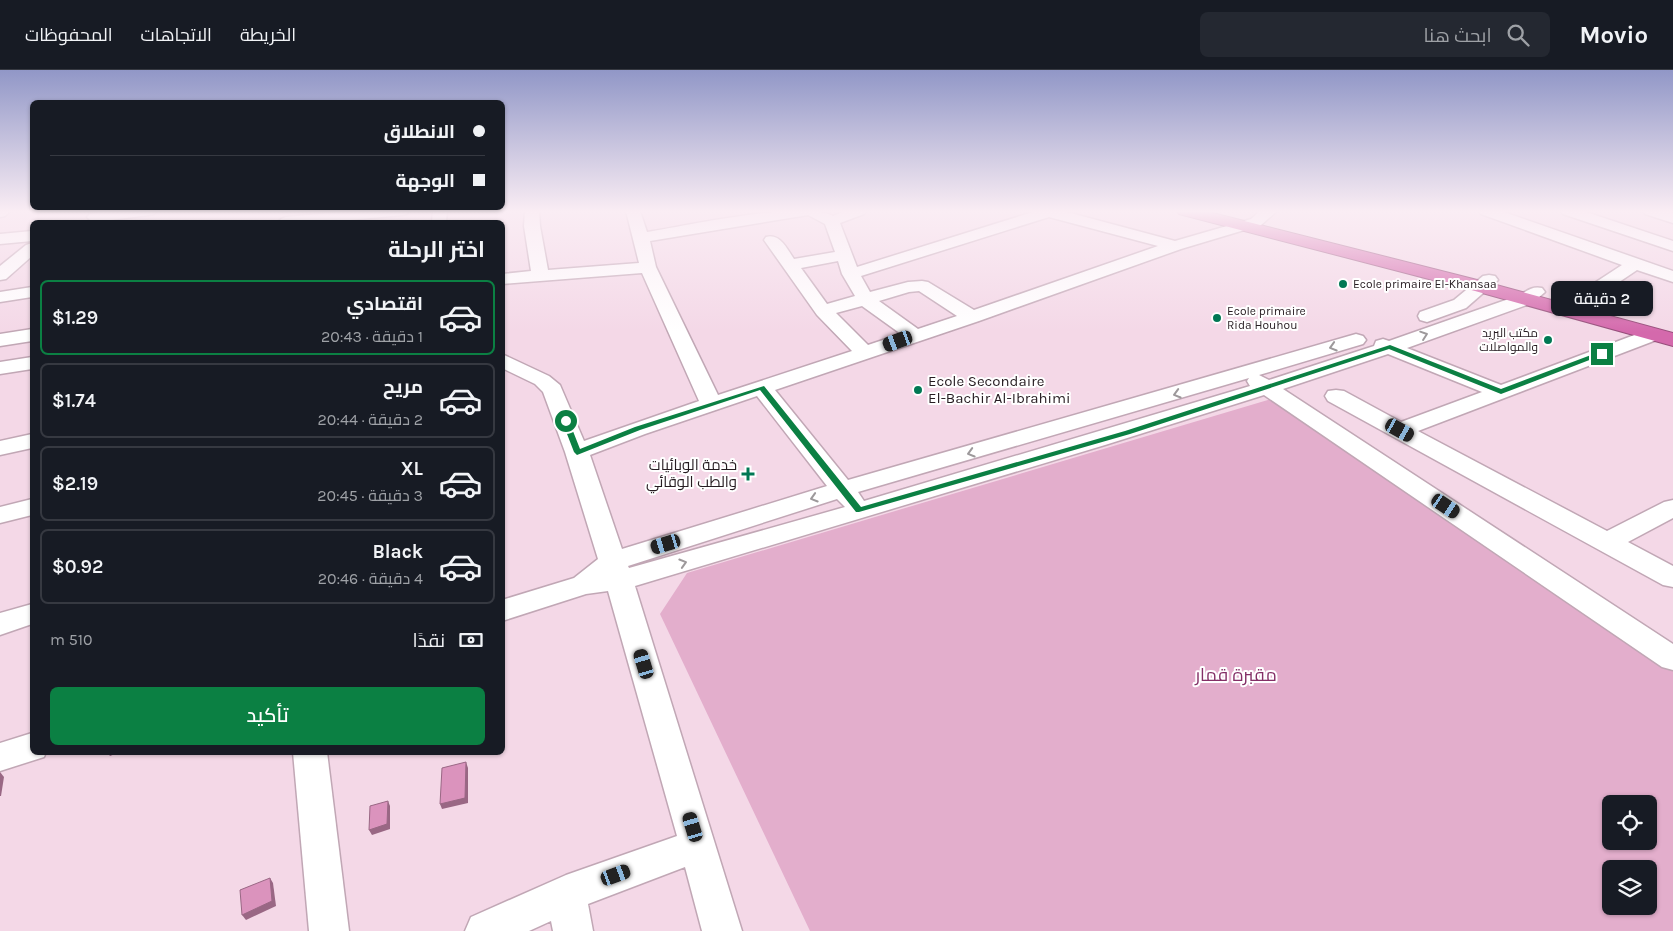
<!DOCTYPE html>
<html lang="ar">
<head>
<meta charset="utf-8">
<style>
	body { margin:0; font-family:Karla,Cairo,sans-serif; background:#242831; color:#f1f3f6; direction:rtl; height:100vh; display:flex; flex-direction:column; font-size:19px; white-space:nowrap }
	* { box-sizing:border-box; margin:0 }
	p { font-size:16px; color:#9ea1a6 }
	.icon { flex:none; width:28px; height:28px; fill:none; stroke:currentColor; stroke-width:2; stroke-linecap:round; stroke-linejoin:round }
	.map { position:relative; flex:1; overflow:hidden; direction:ltr }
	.details { position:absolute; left:30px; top:150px; width:475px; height:535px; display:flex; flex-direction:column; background:#171b24; border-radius:8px; box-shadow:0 1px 4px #0004; direction:rtl }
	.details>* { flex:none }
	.banner { position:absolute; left:30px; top:30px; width:475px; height:110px; border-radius:8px; box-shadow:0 1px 4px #0004; direction:rtl; display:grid; align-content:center; height:110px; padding:0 20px; background:#171b24 }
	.buttons { position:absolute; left:1602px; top:725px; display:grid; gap:10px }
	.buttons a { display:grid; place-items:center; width:55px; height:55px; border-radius:8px; background:#171b24; box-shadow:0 1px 4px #0004; font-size:25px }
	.end { position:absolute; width:22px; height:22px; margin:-11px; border:6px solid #0b8043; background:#fff; box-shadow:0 0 0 2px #fff }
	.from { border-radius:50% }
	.bubble { position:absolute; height:35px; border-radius:8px; background:#171b24; box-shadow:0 1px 4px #0004; font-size:16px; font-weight:600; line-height:35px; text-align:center; direction:rtl }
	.car { position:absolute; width:15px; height:30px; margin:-15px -8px; border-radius:6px; box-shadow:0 0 4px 1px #0007; background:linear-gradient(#222 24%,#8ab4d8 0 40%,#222 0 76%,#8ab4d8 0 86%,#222 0) }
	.banner b { display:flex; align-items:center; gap:18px; height:48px; font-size:19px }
	.banner b+b { border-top:1px solid #363941 }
	.banner i { width:12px; height:12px; background:#f1f3f6 }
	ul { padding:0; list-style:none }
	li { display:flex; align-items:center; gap:15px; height:75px; margin:0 10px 8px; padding:0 10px; border:2px solid #363941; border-radius:8px }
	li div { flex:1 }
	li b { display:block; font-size:19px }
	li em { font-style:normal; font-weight:600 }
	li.on { border-color:#0b8043 }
	li>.icon { width:45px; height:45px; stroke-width:1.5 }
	h2 { padding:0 20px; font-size:22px; line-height:60px }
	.pay { display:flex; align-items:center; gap:12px; height:55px; padding:0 20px; font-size:19px }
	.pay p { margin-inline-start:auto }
	.button { display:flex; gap:10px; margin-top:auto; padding:10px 20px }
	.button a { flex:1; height:58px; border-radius:8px; background:#0b8043; color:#fff; font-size:20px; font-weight:600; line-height:58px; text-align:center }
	header { display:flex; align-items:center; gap:30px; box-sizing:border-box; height:70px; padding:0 25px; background:#171b24; border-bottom:1px solid #363941 }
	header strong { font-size:24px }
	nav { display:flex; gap:28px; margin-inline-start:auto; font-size:18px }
	.search { width:350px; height:45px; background:#242831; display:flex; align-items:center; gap:12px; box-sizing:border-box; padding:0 18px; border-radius:8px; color:#9ea1a6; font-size:19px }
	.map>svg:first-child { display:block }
	.green { fill:#e3aecc; fill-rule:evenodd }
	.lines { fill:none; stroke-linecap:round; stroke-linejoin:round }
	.minor-casing { stroke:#c1a7b5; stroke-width:3 }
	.highway-casing { stroke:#974e7b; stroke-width:2 }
	.minor { fill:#fff; fill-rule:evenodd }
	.highway { fill:#d469ac; fill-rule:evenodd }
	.shaded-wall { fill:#996784 }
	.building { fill:#db93bd; stroke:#996784 }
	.oneway { stroke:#9d999b }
	.route { fill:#0b8043 }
	.poi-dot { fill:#017854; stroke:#fff; stroke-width:2 }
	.labels { text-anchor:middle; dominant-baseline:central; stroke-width:4; stroke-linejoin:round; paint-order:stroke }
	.far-poi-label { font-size:12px; fill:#261c21; stroke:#fff; text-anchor:start }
	.poi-label { font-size:15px; fill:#261c21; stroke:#fff; text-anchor:start }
	.near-park-label { font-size:18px; fill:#832f66; stroke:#fff }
</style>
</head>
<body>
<header>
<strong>Movio</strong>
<div class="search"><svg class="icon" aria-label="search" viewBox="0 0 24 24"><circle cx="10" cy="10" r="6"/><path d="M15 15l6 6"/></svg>ابحث هنا</div>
<nav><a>الخريطة</a><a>الاتجاهات</a><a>المحفوظات</a></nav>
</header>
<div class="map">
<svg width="1673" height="861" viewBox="0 0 1673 861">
	<rect width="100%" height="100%" fill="#f4d8e7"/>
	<path class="green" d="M 1278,327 L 1673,589 L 1673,861 L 810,861 L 660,544 L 687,503 ZM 1611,734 L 1649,734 L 1649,771 L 1611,771 ZM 1611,799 L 1649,799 L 1649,836 L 1611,836 Z"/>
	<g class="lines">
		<defs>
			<g id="minor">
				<polygon points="0,141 10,141 5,146 0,147"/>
				<polygon points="107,141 156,141 154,144 149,145 95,152 90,150 87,147 90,144"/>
				<polygon points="352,141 409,141 407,144 402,145 329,152 278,152 281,149 286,147"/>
				<polygon points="433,141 447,141 446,152 432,152"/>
				<path d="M 525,141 L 539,141 L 540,156 L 548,200 L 639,193 L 626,141 L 640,141 L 647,162 C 687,156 800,130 833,146 L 845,141 L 866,141 L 864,144 L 840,153 L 857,197 L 1036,141 L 1063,141 L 1175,171 L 1251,149 L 1260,141 L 1277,141 L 1261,155 L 1181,179 L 979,251 L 775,320 L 848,410 L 1349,266 L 1356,264 L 1363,266 L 1366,270 L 1363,274 L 1259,305 L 1269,310 L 1374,276 L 1376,271 L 1383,269 L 1389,271 L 1520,225 C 1528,220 1533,216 1542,218 L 1545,222 L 1532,233 L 1407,278 L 1501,315 L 1645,261 L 1652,259 L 1659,261 L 1662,265 L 1659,269 L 1418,361 L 1607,461 L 1664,432 L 1673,430 L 1673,448 L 1628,472 L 1673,496 L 1673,517 L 1663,515 L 1328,331 L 1325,326 L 1328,321 L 1336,320 L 1344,321 L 1401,352 L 1482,322 L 1388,284 L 1283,319 L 1673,574 L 1673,600 L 1662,597 L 1264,325 L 1105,375 L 635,516 L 742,861 L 702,861 L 685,797 L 588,834 L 593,861 L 553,861 L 551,851 L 529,861 L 465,861 L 471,847 L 566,805 L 677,766 L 608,521 L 586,524 L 502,551 L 502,530 L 574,508 L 598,489 L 565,382 L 543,322 L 535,314 L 502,298 L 502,284 L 549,306 L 560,315 L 584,371 L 699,331 L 642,203 L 502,214 L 502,204 L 531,201 L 524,156 ZM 808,145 L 825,154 L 835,182 L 794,189 C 787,179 780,163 766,167 L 764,170 L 817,245 L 852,281 L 718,325 L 656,197 L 650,171 ZM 1049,147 L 1158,176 L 974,240 L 928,212 L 922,211 L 908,212 L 870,222 L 861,206 ZM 838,191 L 842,204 L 855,226 L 827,234 L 801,198 ZM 919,221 L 957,246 L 918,259 L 879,231 L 909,222 ZM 862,236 L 901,264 L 868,275 L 836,243 ZM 1249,308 L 1247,311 L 1250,316 L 864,431 L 858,422 ZM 757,326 L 827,416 L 622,479 L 590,385 L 645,364 ZM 837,429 L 845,437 L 629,498 L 628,496 Z"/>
				<polygon points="1479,141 1501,141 1673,201 1673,212 1637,200 1582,237 1576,238 1570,237 1567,233 1570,229 1622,195 1481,144"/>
				<polygon points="1561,141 1583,141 1673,171 1673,181 1563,144"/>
				<polygon points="1643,141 1666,141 1673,143 1673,153 1645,144"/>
				<polygon points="32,161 32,171 0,174 0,164"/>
				<polygon points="32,173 32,186 6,209 0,210 0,196 26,175"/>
				<polygon points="1489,205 1495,206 1498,210 1466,238 1427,252 1420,250 1418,246 1420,242 1454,230 1483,206"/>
				<polygon points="32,217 32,227 0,232 0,222"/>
				<polygon points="32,259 32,271 0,276 0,264"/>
				<polygon points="32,287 32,299 0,304 0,292"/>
				<polygon points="32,364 32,378 0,385 0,371"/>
				<polygon points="32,429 32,445 0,453 0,437"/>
				<polygon points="32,534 32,554 0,565 0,543"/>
				<polygon points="32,663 32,682 46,682 44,687 0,701 0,673"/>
				<polygon points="293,682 327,682 349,861 309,861"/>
			</g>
			<polygon id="highway" points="1177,141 1205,141 1489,213 1673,263 1673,276 1475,221 1179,144"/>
		</defs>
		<use href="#minor" class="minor-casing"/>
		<use href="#highway" class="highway-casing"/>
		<use href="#minor" class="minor"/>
		<use href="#highway" class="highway"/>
	</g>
	<g class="shaded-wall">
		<polygon points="107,682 120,682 110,686"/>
		<polygon points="466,692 468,698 468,733 442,739 440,734"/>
		<polygon points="0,702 4,707 1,726 0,726"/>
		<polygon points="388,731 390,736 390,759 372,765 369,760"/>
		<polygon points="270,808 273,813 276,836 246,850 242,845"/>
	</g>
	<g class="building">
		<polygon points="466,692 465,728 440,734 442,698"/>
		<polygon points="388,731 387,754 369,760 370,736"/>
		<polygon points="270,808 272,831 242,845 240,820"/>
	</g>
	<defs><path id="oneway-chevron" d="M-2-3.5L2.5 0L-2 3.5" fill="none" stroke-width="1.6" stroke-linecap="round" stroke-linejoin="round" transform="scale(1.25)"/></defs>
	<g class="oneway">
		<use href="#oneway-chevron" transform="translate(1424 265) rotate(-19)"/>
		<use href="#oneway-chevron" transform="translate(1333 277) rotate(163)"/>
		<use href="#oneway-chevron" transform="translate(1177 324) rotate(164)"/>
		<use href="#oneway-chevron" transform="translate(971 383) rotate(164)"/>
		<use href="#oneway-chevron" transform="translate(814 428) rotate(163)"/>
		<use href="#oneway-chevron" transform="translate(683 493) rotate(-17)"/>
	</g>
	<linearGradient id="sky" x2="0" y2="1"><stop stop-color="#9197c7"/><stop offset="0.54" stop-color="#faedf4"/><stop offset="1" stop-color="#faedf4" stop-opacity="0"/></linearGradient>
	<rect width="1673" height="262" fill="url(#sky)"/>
	<polygon class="route" points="1390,275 1501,319 1599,282 1605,284 1501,324 1389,279 1130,364 859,442 856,442 760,320 640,360 577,385 574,382 562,351 566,348 569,351 580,379 635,357 764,316 861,437 1125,361"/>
	<g class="poi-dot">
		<circle cx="1343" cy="214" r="5"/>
		<circle cx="1217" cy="248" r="5"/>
		<circle cx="1548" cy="270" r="5"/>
		<circle cx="918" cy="320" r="5"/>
		<path d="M745.5 396.5h5v5h5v5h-5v5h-5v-5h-5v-5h5z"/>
	</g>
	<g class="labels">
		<g class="far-poi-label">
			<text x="1353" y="214">Ecole primaire El-Khansaa</text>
			<text x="1227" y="241">Ecole primaire<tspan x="1227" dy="14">Rida Houhou</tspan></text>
			<text x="1538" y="263" text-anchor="end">مكتب البريد<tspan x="1538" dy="14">والمواصلات</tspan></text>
		</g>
		<g class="poi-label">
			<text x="928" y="311">Ecole Secondaire<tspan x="928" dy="17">El-Bachir Al-Ibrahimi</tspan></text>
			<text x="737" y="395" text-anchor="end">خدمة الوبائيات<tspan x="737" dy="17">والطب الوقائي</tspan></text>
		</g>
		<g class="near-park-label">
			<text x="1236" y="605">مقبرة قمار</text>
		</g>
	</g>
</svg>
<div class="buttons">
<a><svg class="icon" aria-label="locate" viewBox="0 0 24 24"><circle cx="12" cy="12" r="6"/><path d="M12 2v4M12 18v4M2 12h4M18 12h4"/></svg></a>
<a><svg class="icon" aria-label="layers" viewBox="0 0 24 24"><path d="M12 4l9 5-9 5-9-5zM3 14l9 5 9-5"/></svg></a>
</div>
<i class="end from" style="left:566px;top:351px"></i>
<i class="end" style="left:1602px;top:284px"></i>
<div class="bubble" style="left:1551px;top:211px;width:102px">2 دقيقة</div>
<i class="car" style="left:898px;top:271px;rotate:250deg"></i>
<i class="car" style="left:1400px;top:360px;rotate:119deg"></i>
<i class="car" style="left:1446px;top:436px;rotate:124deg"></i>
<i class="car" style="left:666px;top:474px;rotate:253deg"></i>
<i class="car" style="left:644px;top:594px;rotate:343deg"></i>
<i class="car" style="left:693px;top:757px;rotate:343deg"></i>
<i class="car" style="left:616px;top:805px;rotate:70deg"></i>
<div class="banner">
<b><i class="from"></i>الانطلاق</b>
<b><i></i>الوجهة</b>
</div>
<section class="details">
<h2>اختر الرحلة</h2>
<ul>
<li class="on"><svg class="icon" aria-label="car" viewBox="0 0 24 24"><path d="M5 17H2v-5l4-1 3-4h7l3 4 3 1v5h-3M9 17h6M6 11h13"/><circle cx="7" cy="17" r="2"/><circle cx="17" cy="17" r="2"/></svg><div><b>اقتصادي</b><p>1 دقيقة · 20:43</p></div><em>$1.29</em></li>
<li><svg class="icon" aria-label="car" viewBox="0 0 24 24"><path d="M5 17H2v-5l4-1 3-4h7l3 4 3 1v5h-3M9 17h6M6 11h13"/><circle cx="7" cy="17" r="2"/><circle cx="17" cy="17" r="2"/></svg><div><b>مريح</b><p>2 دقيقة · 20:44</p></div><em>$1.74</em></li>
<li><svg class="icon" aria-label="car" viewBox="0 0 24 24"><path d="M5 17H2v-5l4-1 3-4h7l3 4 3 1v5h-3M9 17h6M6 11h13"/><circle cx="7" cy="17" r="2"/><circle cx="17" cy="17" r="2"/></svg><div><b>XL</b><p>3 دقيقة · 20:45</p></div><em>$2.19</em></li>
<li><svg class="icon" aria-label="car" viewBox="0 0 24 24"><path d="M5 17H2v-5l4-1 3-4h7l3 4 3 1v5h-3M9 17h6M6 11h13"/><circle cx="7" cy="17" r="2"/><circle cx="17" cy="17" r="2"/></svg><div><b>Black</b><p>4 دقيقة · 20:46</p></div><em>$0.92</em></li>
</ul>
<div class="pay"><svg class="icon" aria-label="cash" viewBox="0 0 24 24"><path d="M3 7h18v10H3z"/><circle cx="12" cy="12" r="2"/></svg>نقدًا<p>510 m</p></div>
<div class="button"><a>تأكيد</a></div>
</section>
</div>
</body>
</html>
